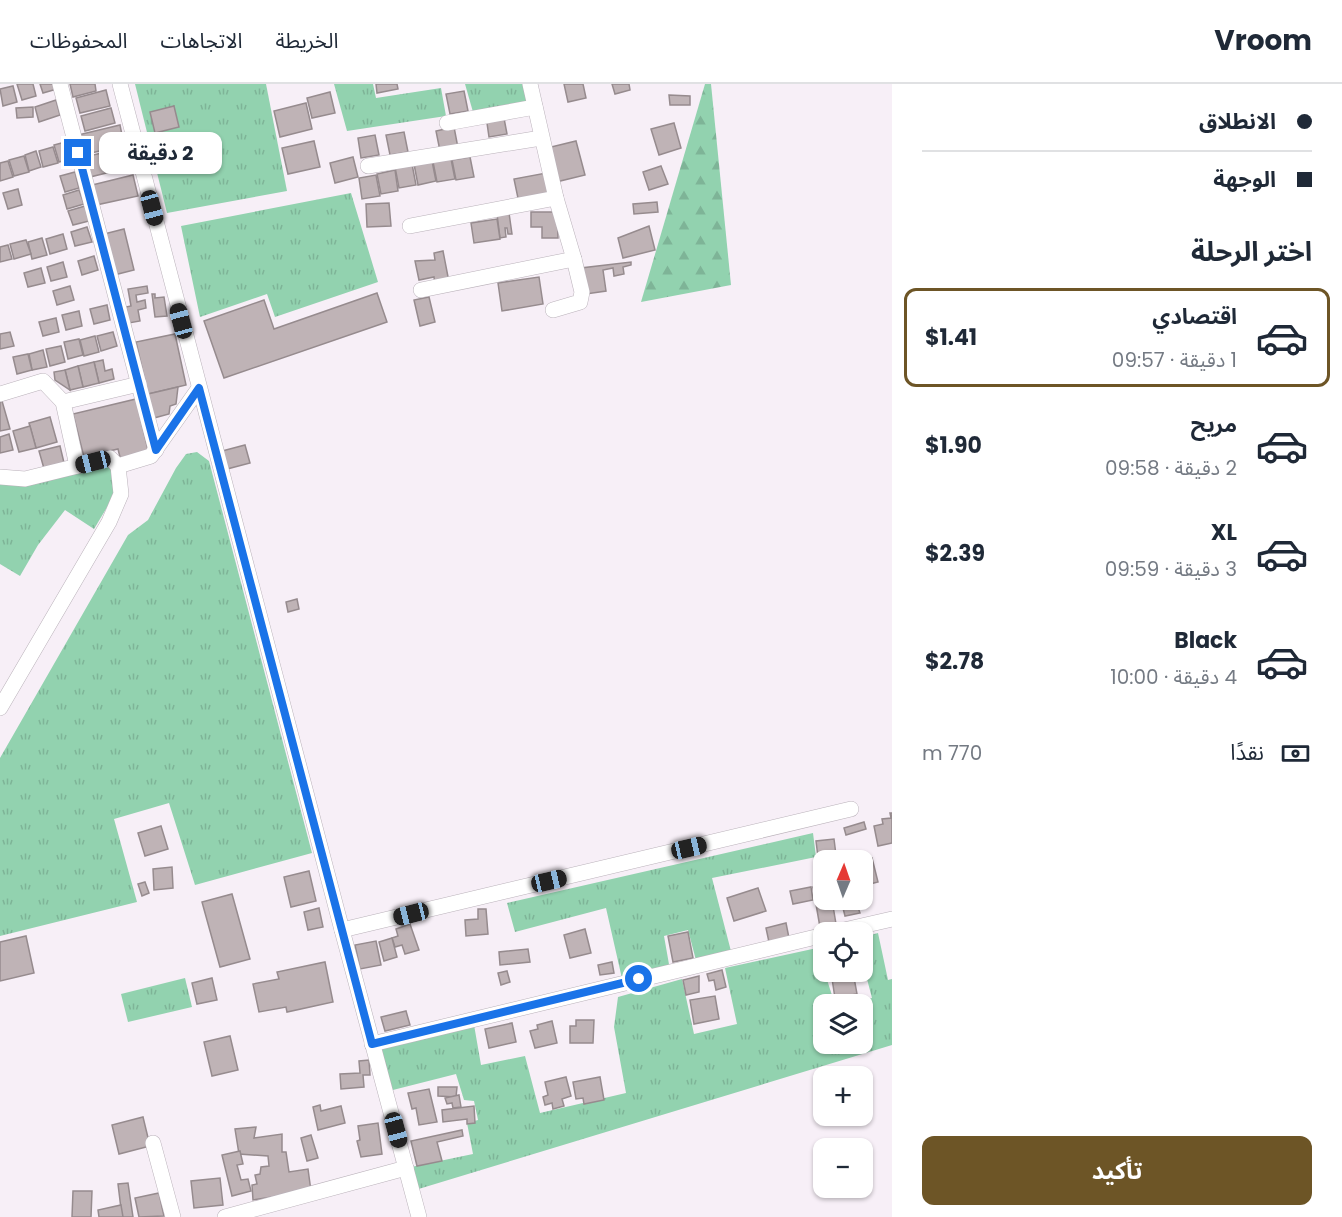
<!DOCTYPE html>
<html lang="ar">
<head>
<meta charset="utf-8">
<style>
	body { margin:0; font-family:Poppins,"Noto Sans Arabic",sans-serif; background:#f2f2f3; color:#1f2937; direction:rtl; height:100vh; display:flex; flex-direction:column; font-size:22px; white-space:nowrap }
	* { box-sizing:border-box; margin:0 }
	p { font-size:20px; color:#747a83 }
	.icon { flex:none; width:33px; height:33px; fill:none; stroke:currentColor; stroke-width:2; stroke-linecap:round; stroke-linejoin:round }
	.map { position:relative; flex:1; overflow:hidden; direction:ltr }
	.drawer { display:flex; flex-direction:column; background:#fff; width:450px }
	.drawer>* { flex:none }
	.top-card { display:grid; align-content:center; height:132px; padding:0 30px; background:#fff }
	.needle { width:39px; rotate:2deg }
	.tools { position:absolute; left:813px; top:766px; display:grid; gap:12px }
	.tools a { display:grid; place-items:center; width:60px; height:60px; border-radius:12px; background:#fff; box-shadow:0 2px 4px #0004; font-size:30px }
	.end { position:absolute; width:27px; height:27px; margin:-14px; border:8px solid #1a73e8; background:#fff; box-shadow:0 0 0 3px #fff }
	.from { border-radius:50% }
	.bubble { position:absolute; height:42px; border-radius:12px; background:#fff; box-shadow:0 2px 4px #0004; font-size:20px; font-weight:700; line-height:42px; text-align:center; direction:rtl }
	.car { position:absolute; width:18px; height:36px; margin:-18px -9px; border-radius:8px; box-shadow:0 0 4px 2px #0007; background:linear-gradient(#222 24%,#8ab4d8 0 40%,#222 0 76%,#8ab4d8 0 86%,#222 0) }
	.top-card b { display:flex; align-items:center; gap:21px; height:57px; font-size:22px }
	.top-card b+b { border-top:2px solid #e0e1e3 }
	.top-card i { width:15px; height:15px; background:#1f2937 }
	ul { padding:0; list-style:none }
	li { display:flex; align-items:center; gap:18px; height:99px; margin:0 12px 9px; padding:0 18px; border:3px solid transparent; border-radius:12px }
	li div { flex:1 }
	li b { display:block; font-size:22px }
	li em { font-style:normal; font-weight:700 }
	li.active { border-color:#6d5526 }
	li>.icon { width:54px; height:54px; stroke-width:1.5 }
	h2 { padding:0 30px; font-size:27px; line-height:72px }
	.pay { display:flex; align-items:center; gap:15px; height:66px; padding:0 30px; font-size:22px }
	.pay p { margin-inline-start:auto }
	.button { display:flex; gap:12px; margin-top:auto; padding:12px 30px }
	.button a { flex:1; height:69px; border-radius:12px; background:#6d5526; color:#fff; font-size:24px; font-weight:700; line-height:69px; text-align:center }
	header { display:flex; align-items:center; gap:36px; box-sizing:border-box; height:84px; padding:0 30px; background:#fff; border-bottom:2px solid #e0e1e3 }
	header strong { font-size:28px }
	nav { display:flex; gap:33px; margin-inline-start:auto; font-size:21px }
	main { display:flex; flex:1; min-height:0 }
	.map>svg:first-child { display:block }
	.grass { fill:url(#grass-tufts) }
	.forest { fill:url(#forest-firs) }
	.building { fill:#bfb3b6; stroke:#968b8e; stroke-width:1.5 }
	.lines { fill:none; stroke-linecap:round; stroke-linejoin:round }
	.minor-casing { stroke:#bab2ba; stroke-width:16 }
	.minor { stroke:#fff; stroke-width:15 }
	.route { stroke:#1a73e8; stroke-width:8 }
</style>
</head>
<body>
<header>
<strong>Vroom</strong>
<nav><a>الخريطة</a><a>الاتجاهات</a><a>المحفوظات</a></nav>
</header>
<main>
<section class="drawer">
<div class="top-card">
<b><i class="from"></i>الانطلاق</b>
<b><i></i>الوجهة</b>
</div>
<h2>اختر الرحلة</h2>
<ul>
<li class="active"><svg class="icon" aria-label="car" viewBox="0 0 24 24"><path d="M5 17H2v-5l4-1 3-4h7l3 4 3 1v5h-3M9 17h6M6 11h13"/><circle cx="7" cy="17" r="2"/><circle cx="17" cy="17" r="2"/></svg><div><b>اقتصادي</b><p>1 دقيقة · 09:57</p></div><em>$1.41</em></li>
<li><svg class="icon" aria-label="car" viewBox="0 0 24 24"><path d="M5 17H2v-5l4-1 3-4h7l3 4 3 1v5h-3M9 17h6M6 11h13"/><circle cx="7" cy="17" r="2"/><circle cx="17" cy="17" r="2"/></svg><div><b>مريح</b><p>2 دقيقة · 09:58</p></div><em>$1.90</em></li>
<li><svg class="icon" aria-label="car" viewBox="0 0 24 24"><path d="M5 17H2v-5l4-1 3-4h7l3 4 3 1v5h-3M9 17h6M6 11h13"/><circle cx="7" cy="17" r="2"/><circle cx="17" cy="17" r="2"/></svg><div><b>XL</b><p>3 دقيقة · 09:59</p></div><em>$2.39</em></li>
<li><svg class="icon" aria-label="car" viewBox="0 0 24 24"><path d="M5 17H2v-5l4-1 3-4h7l3 4 3 1v5h-3M9 17h6M6 11h13"/><circle cx="7" cy="17" r="2"/><circle cx="17" cy="17" r="2"/></svg><div><b>Black</b><p>4 دقيقة · 10:00</p></div><em>$2.78</em></li>
</ul>
<div class="pay"><svg class="icon" aria-label="cash" viewBox="0 0 24 24"><path d="M3 7h18v10H3z"/><circle cx="12" cy="12" r="2"/></svg>نقدًا<p>770 m</p></div>
<div class="button"><a>تأكيد</a></div>
</section>
<div class="map">
<svg width="892" height="1133" viewBox="0 0 892 1133">
	<defs>
		<pattern id="grass-tufts" width="24" height="20" patternUnits="userSpaceOnUse" patternTransform="scale(1.5)"><rect width="24" height="20" fill="#92d2af"/><path d="M3 7l-1-3M5 7V3M7 7l1-3M15 17l-1-3M17 17v-4M19 17l1-3" fill="none" stroke="#7eb497"/></pattern>
		<pattern id="forest-firs" width="22" height="20" patternUnits="userSpaceOnUse" patternTransform="scale(1.5)"><rect width="22" height="20" fill="#92d2af"/><path d="M5 1l3.5 6h-7zM16 11l3.5 6h-7z" fill="#7eb497"/></pattern>
	</defs>
	<rect width="100%" height="100%" fill="#f7eff7"/>
	<g class="grass">
		<polygon points="135,0 266,0 287,107 167,129"/>
		<polygon points="334,0 373,0 376,14 441,4 446,32 347,47"/>
		<polygon points="465,0 523,0 530,18 473,28"/>
		<polygon points="351,109 378,198 275,233 267,210 200,233 181,142"/>
		<polygon points="197,368 209,377 312,769 195,801 169,719 114,735 137,818 0,852 0,674 128,451 148,436 176,384 186,370"/>
		<polygon points="110,380 115,410 94,445 65,426 38,461 20,492 0,480 0,393"/>
		<polygon points="813,749 816,773 712,794 732,871 697,880 688,846 664,852 670,886 623,899 606,824 515,848 507,819"/>
		<polygon points="878,849 888,896 892,895 892,961 412,1107 406,1084 473,1070 467,1039 478,1036 474,1017 464,1016 456,990 385,1008 372,960 473,935 481,981 525,972 540,1029 626,1009 614,943 618,913 682,895 694,950 737,940 725,884 817,864 835,921 824,921 824,960 862,960 862,921 845,921 872,914 863,880 863,853"/>
		<polygon points="185,894 192,923 128,938 121,910"/>
	</g>
	<polygon class="forest" points="705,0 711,0 731,201 641,218"/>
	<g class="building">
		<polygon points="17,0 33,0 36,12 22,16"/>
		<polygon points="40,0 56,0 57,5 43,9"/>
		<polygon points="70,0 95,0 96,7 73,13"/>
		<polygon points="376,0 397,0 398,5 377,9"/>
		<polygon points="564,0 583,0 586,14 568,18"/>
		<polygon points="612,0 629,0 630,6 615,10"/>
		<polygon points="13,2 17,18 3,22 0,5"/>
		<polygon points="106,6 110,22 80,29 76,14"/>
		<polygon points="464,7 468,27 450,30 446,10"/>
		<polygon points="330,8 335,29 312,34 307,14"/>
		<polygon points="669,11 690,12 690,21 670,21"/>
		<polygon points="56,16 60,31 39,38 35,23"/>
		<polygon points="306,19 312,45 280,53 274,27"/>
		<polygon points="174,22 179,43 155,49 150,28"/>
		<polygon points="33,23 33,33 17,34 16,24"/>
		<polygon points="111,24 115,39 85,47 81,32"/>
		<polygon points="503,29 507,50 489,53 486,32"/>
		<polygon points="674,39 681,64 659,71 651,45"/>
		<polygon points="120,41 124,61 83,71 78,51"/>
		<polygon points="454,43 458,64 440,67 436,47"/>
		<polygon points="404,48 408,68 390,71 386,51"/>
		<polygon points="375,51 379,71 361,74 358,54"/>
		<polygon points="69,57 73,74 59,78 54,61"/>
		<polygon points="314,57 320,83 288,90 282,64"/>
		<polygon points="576,57 585,91 556,98 547,64"/>
		<polygon points="53,63 58,79 43,83 39,67"/>
		<polygon points="126,63 131,83 90,93 85,73"/>
		<polygon points="36,67 41,83 29,87 25,71"/>
		<polygon points="24,72 29,88 14,92 9,76"/>
		<polygon points="353,73 358,93 335,99 330,79"/>
		<polygon points="470,73 474,93 456,96 452,76"/>
		<polygon points="451,75 455,95 437,98 433,78"/>
		<polygon points="8,77 13,93 0,97 0,79"/>
		<polygon points="432,77 436,97 418,101 414,80"/>
		<polygon points="412,80 416,101 399,104 395,83"/>
		<polygon points="661,82 668,100 649,106 643,88"/>
		<polygon points="395,86 398,107 381,110 377,90"/>
		<polygon points="75,88 79,104 65,108 60,92"/>
		<polygon points="546,89 551,113 519,119 514,95"/>
		<polygon points="133,91 138,112 96,121 92,101"/>
		<polygon points="376,91 380,112 362,115 359,94"/>
		<polygon points="18,105 22,121 8,125 3,109"/>
		<polygon points="79,106 84,120 67,125 63,111"/>
		<polygon points="657,118 658,128 634,130 633,120"/>
		<polygon points="389,119 391,142 367,143 366,120"/>
		<polygon points="85,122 89,137 73,141 68,127"/>
		<polygon points="531,128 557,128 558,154 542,154 542,143 531,143"/>
		<polygon points="509,129 512,150 508,150 507,144 505,144 506,153 500,154 497,130"/>
		<polygon points="497,135 500,155 474,159 471,139"/>
		<polygon points="649,142 655,166 623,174 618,154"/>
		<polygon points="87,143 92,158 75,162 71,148"/>
		<polygon points="124,145 134,186 114,191 104,150"/>
		<polygon points="63,150 67,165 50,170 46,155"/>
		<polygon points="42,154 47,171 32,175 28,158"/>
		<polygon points="26,156 31,170 14,175 10,160"/>
		<polygon points="8,161 12,175 0,178 0,163"/>
		<polygon points="443,167 449,198 435,201 434,193 419,196 415,177 435,176 434,169"/>
		<polygon points="94,172 98,186 82,191 78,177"/>
		<polygon points="63,178 67,193 51,197 47,183"/>
		<polygon points="631,178 631,181 623,183 624,190 614,192 613,184 603,186 606,207 586,210 581,184"/>
		<polygon points="41,184 45,199 28,203 24,189"/>
		<polygon points="539,193 543,220 502,227 498,199"/>
		<polygon points="70,202 74,216 57,221 53,207"/>
		<polygon points="147,202 148,209 136,211 137,218 145,216 146,224 138,226 140,237 129,239 126,223 131,222 128,205"/>
		<polygon points="377,209 387,238 224,294 204,237 264,216 274,245"/>
		<polygon points="152,210 155,210 155,214 164,213 167,232 155,233"/>
		<polygon points="429,213 435,238 420,242 414,216"/>
		<polygon points="107,221 110,236 94,240 90,225"/>
		<polygon points="79,227 82,242 66,246 62,231"/>
		<polygon points="56,234 59,248 43,252 39,238"/>
		<polygon points="10,248 14,262 0,265 0,250"/>
		<polygon points="113,248 117,262 101,267 97,252"/>
		<polygon points="175,250 186,301 148,310 136,258"/>
		<polygon points="95,252 99,268 84,272 80,256"/>
		<polygon points="79,255 83,271 68,275 64,258"/>
		<polygon points="61,262 65,278 50,282 46,265"/>
		<polygon points="43,266 47,283 32,286 29,270"/>
		<polygon points="28,270 32,286 17,290 13,273"/>
		<polygon points="103,276 105,287 112,285 114,295 99,299 94,278"/>
		<polygon points="94,278 99,299 83,303 78,282"/>
		<polygon points="78,282 83,303 70,306 65,286"/>
		<polygon points="65,286 70,306 55,296 54,288"/>
		<polygon points="178,303 176,320 170,322 169,330 154,334 148,310"/>
		<polygon points="136,315 149,370 121,377 118,365 84,373 73,330"/>
		<polygon points="2,317 10,345 0,347 0,318"/>
		<polygon points="50,333 57,358 36,364 29,339"/>
		<polygon points="30,342 36,364 19,368 13,347"/>
		<polygon points="9,350 13,366 0,369 0,353"/>
		<polygon points="245,361 250,379 227,385 222,367"/>
		<polygon points="60,362 65,383 45,388 39,367"/>
		<polygon points="297,515 299,525 288,528 286,518"/>
		<polygon points="890,729 892,729 892,759 878,762 874,742 883,740 882,735 891,734"/>
		<polygon points="864,738 866,745 846,751 844,744"/>
		<polygon points="161,742 168,765 145,772 138,749"/>
		<polygon points="834,755 836,771 818,773 816,757"/>
		<polygon points="872,774 878,798 862,802 862,777 859,777"/>
		<polygon points="172,783 173,804 154,806 153,785"/>
		<polygon points="309,787 316,817 291,823 284,793"/>
		<polygon points="145,798 149,809 142,812 138,800"/>
		<polygon points="824,801 824,816 832,816 837,846 821,849 813,803"/>
		<polygon points="811,803 813,816 793,820 790,807"/>
		<polygon points="758,804 766,827 734,837 727,814"/>
		<polygon points="232,810 250,875 220,883 202,818"/>
		<polygon points="841,816 852,816 854,822 857,821 860,829 845,832"/>
		<polygon points="319,824 323,843 308,846 304,828"/>
		<polygon points="478,825 486,825 488,850 466,852 465,836 478,835"/>
		<polygon points="786,839 789,854 769,858 766,844"/>
		<polygon points="410,840 419,866 405,870 402,861 395,863 392,854 398,852 396,845"/>
		<polygon points="585,845 591,869 570,874 564,851"/>
		<polygon points="688,848 693,874 673,878 668,852"/>
		<polygon points="26,852 34,889 0,897 0,858"/>
		<polygon points="392,854 397,873 384,877 379,858"/>
		<polygon points="376,857 381,881 360,885 355,861"/>
		<polygon points="528,865 530,878 500,881 499,868"/>
		<polygon points="325,878 333,918 287,928 286,923 259,928 253,900 279,895 277,888"/>
		<polygon points="612,878 614,889 600,891 598,881"/>
		<polygon points="722,886 726,903 716,906 714,896 709,897 707,890"/>
		<polygon points="507,887 510,898 501,901 498,889"/>
		<polygon points="831,888 853,888 857,910 835,914"/>
		<polygon points="699,892 699,908 686,911 683,896"/>
		<polygon points="212,894 217,916 197,920 192,899"/>
		<polygon points="715,912 719,935 694,940 690,916"/>
		<polygon points="406,927 410,941 385,947 381,933"/>
		<polygon points="576,936 594,936 593,959 570,959 570,942 576,942"/>
		<polygon points="552,937 557,959 535,964 530,947 538,945 537,941"/>
		<polygon points="512,939 516,958 489,964 485,945"/>
		<polygon points="230,952 238,986 212,992 204,958"/>
		<polygon points="369,976 370,991 363,991 364,1003 341,1005 340,990 360,989 359,977"/>
		<polygon points="566,993 571,1012 562,1015 564,1022 553,1025 552,1019 545,1021 543,1013 548,1011 545,998"/>
		<polygon points="600,993 604,1016 584,1020 583,1014 576,1015 573,998"/>
		<polygon points="438,1003 457,1003 456,1013 438,1012"/>
		<polygon points="429,1005 437,1038 419,1041 416,1024 412,1025 408,1009"/>
		<polygon points="459,1011 461,1023 453,1024 452,1019 447,1020 445,1014"/>
		<polygon points="320,1021 321,1027 341,1022 345,1039 318,1046 313,1023"/>
		<polygon points="474,1022 475,1039 467,1040 467,1035 443,1038 442,1026"/>
		<polygon points="143,1033 150,1062 119,1070 112,1041"/>
		<polygon points="378,1039 382,1070 361,1073 357,1057 360,1056 358,1042"/>
		<polygon points="256,1043 254,1054 282,1050 282,1068 286,1068 289,1088 308,1085 311,1107 253,1116 252,1101 257,1100 255,1091 260,1090 261,1083 269,1082 268,1072 239,1070 235,1045"/>
		<polygon points="462,1046 463,1052 437,1058 442,1077 417,1082 411,1057"/>
		<polygon points="311,1051 318,1074 307,1077 301,1054"/>
		<polygon points="240,1067 243,1080 237,1081 241,1096 248,1095 251,1107 232,1112 222,1071"/>
		<polygon points="220,1094 223,1121 194,1124 191,1097"/>
		<polygon points="128,1099 133,1133 122,1133 118,1100"/>
		<polygon points="73,1107 92,1107 91,1133 72,1133"/>
		<polygon points="159,1109 164,1132 139,1133 135,1114"/>
		<polygon points="121,1121 123,1133 99,1133 98,1126"/>
	</g>
	<g class="lines">
		<defs>
			<g id="minor">
				<polyline points="60,0 156,366"/>
				<polyline points="120,0 342,846 419,1133"/>
				<polyline points="447,39 535,23"/>
				<polyline points="368,82 541,54"/>
				<polyline points="410,142 556,114"/>
				<polyline points="421,206 574,175 556,114 530,0"/>
				<polyline points="553,226 580,218 582,208 574,175"/>
				<polyline points="0,310 43,297 63,318 77,382"/>
				<polyline points="63,318 139,300"/>
				<polyline points="0,393 25,395 110,374 118,382 151,372 199,304"/>
				<polyline points="0,624 109,438 121,410 118,382"/>
				<polyline points="342,846 851,725"/>
				<polyline points="831,849 892,835"/>
				<polyline points="372,960 824,851"/>
				<polyline points="153,1059 173,1133"/>
				<polyline points="225,1133 406,1084"/>
			</g>
		</defs>
		<use href="#minor" class="minor-casing"/>
		<use href="#minor" class="minor"/>
	</g>
	<g class="lines">
		<polyline class="route" points="78,69 156,366 199,304 372,960 639,895"/>
	</g>
</svg>
<div class="tools">
<a><svg class="needle" viewBox="-14 -14 28 28"><path d="M0-13l5 13h-10z" fill="#e53935"/><path d="M0 13l5-13h-10z" fill="#747a83"/></svg></a>
<a><svg class="icon" aria-label="locate" viewBox="0 0 24 24"><circle cx="12" cy="12" r="6"/><path d="M12 2v4M12 18v4M2 12h4M18 12h4"/></svg></a>
<a><svg class="icon" aria-label="layers" viewBox="0 0 24 24"><path d="M12 4l9 5-9 5-9-5zM3 14l9 5 9-5"/></svg></a>
<a>+</a>
<a>−</a>
</div>
<i class="end from" style="left:639px;top:895px"></i>
<i class="end" style="left:78px;top:69px"></i>
<div class="bubble" style="left:99px;top:48px;width:123px">2 دقيقة</div>
<i class="car" style="left:152px;top:124px;rotate:165deg"></i>
<i class="car" style="left:181px;top:237px;rotate:345deg"></i>
<i class="car" style="left:93px;top:378px;rotate:256deg"></i>
<i class="car" style="left:689px;top:764px;rotate:77deg"></i>
<i class="car" style="left:549px;top:797px;rotate:77deg"></i>
<i class="car" style="left:411px;top:830px;rotate:256deg"></i>
<i class="car" style="left:396px;top:1046px;rotate:165deg"></i>
</div>
</main>
</body>
</html>
